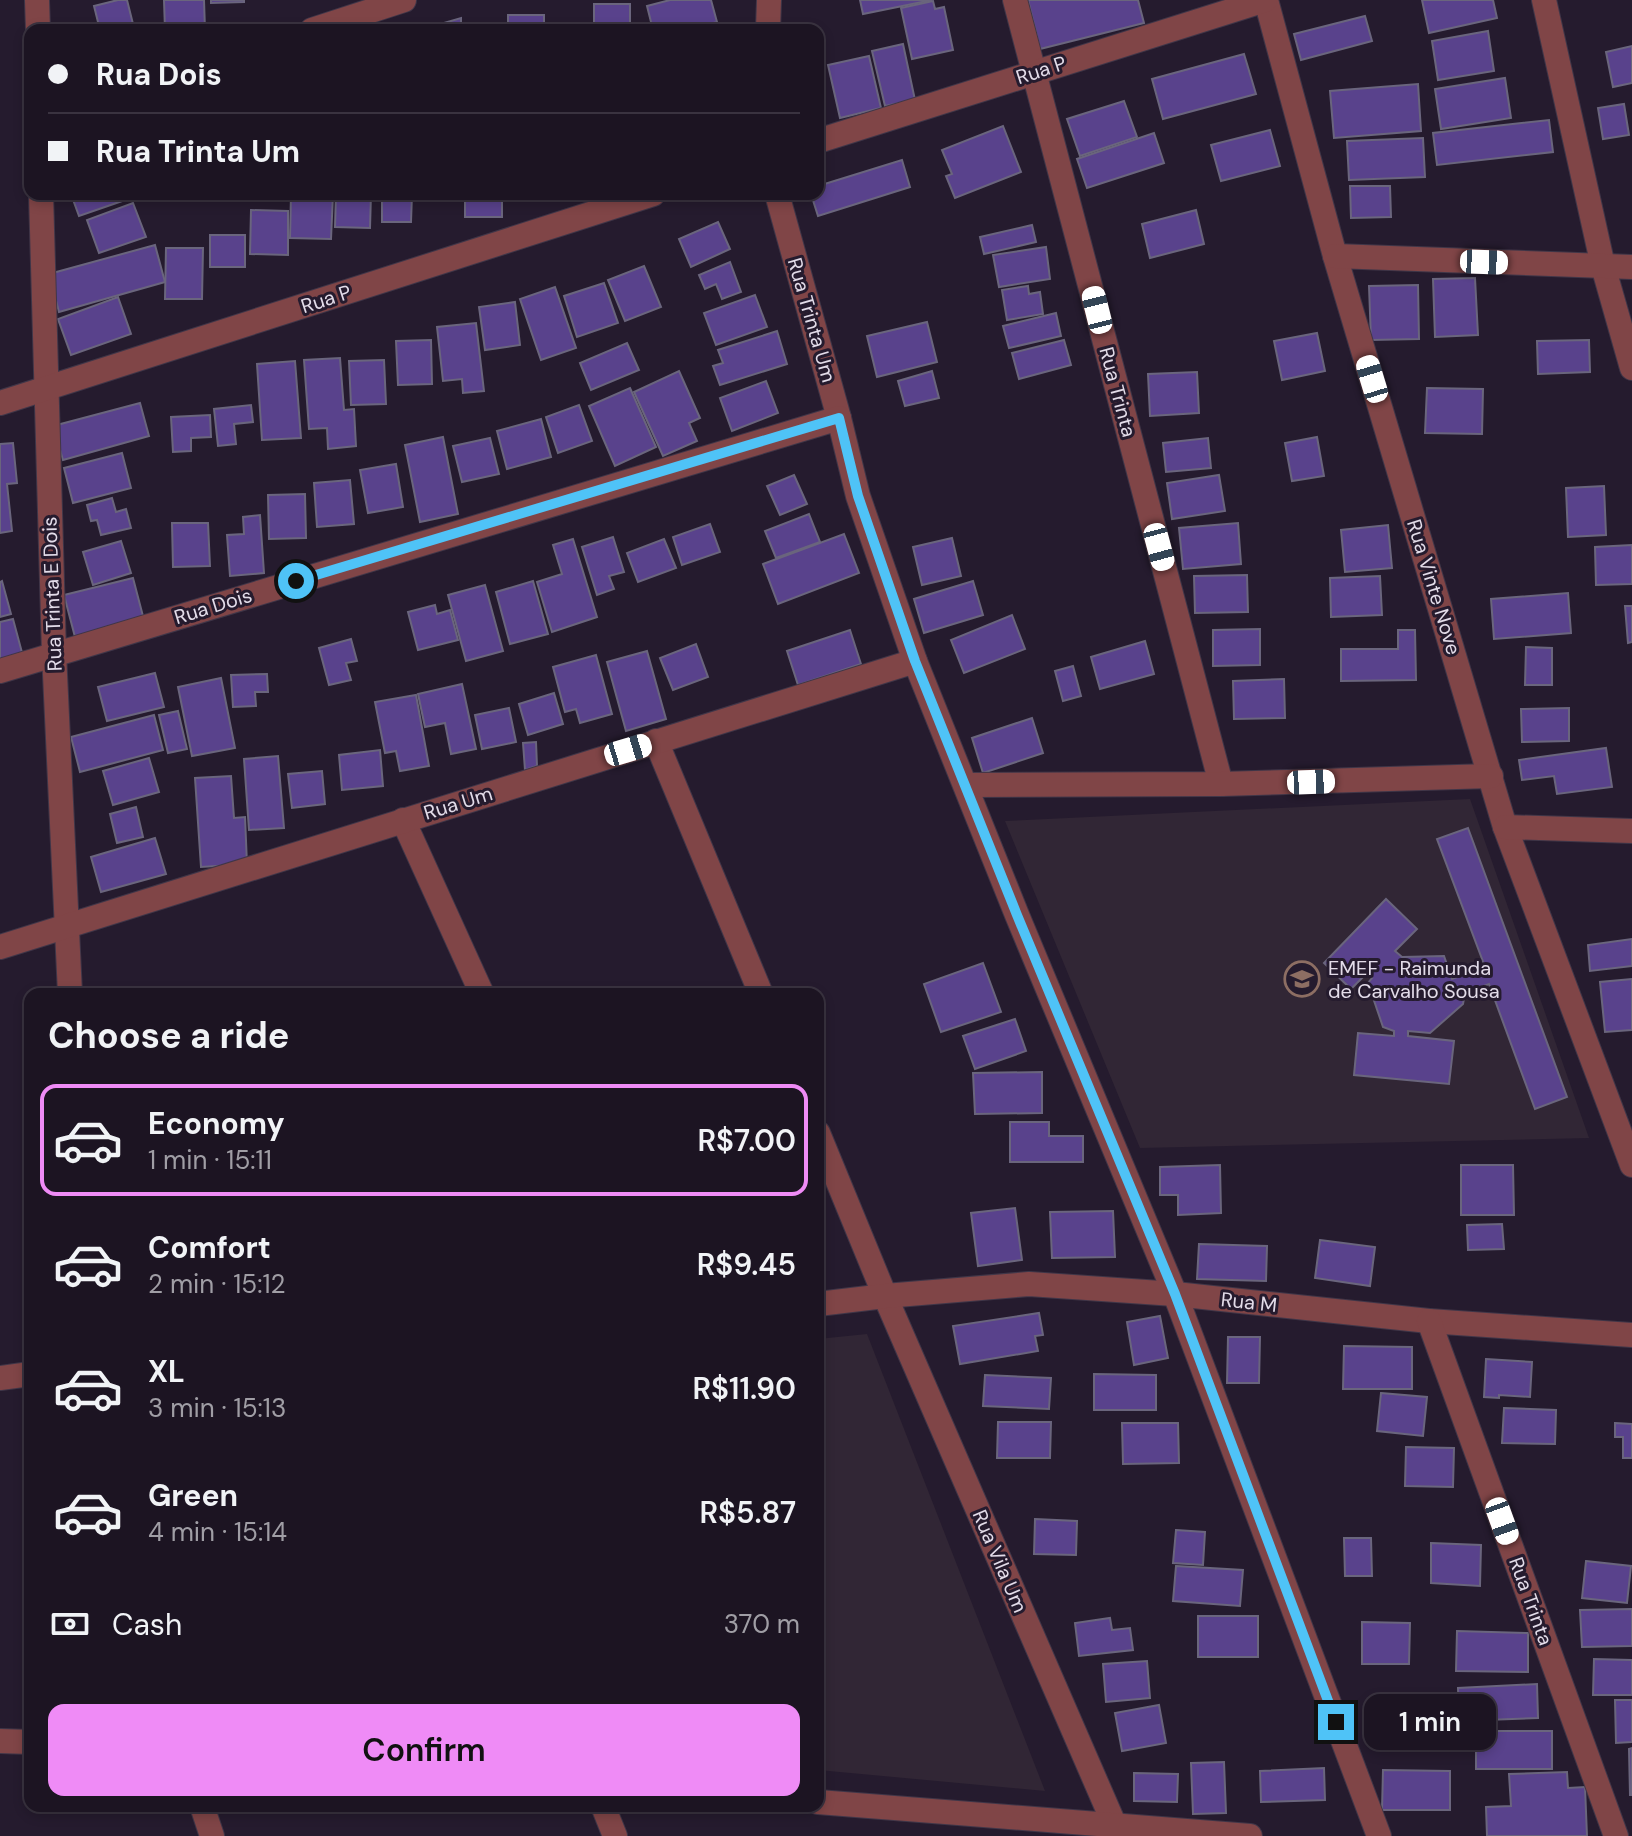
<!DOCTYPE html>
<html lang="en">
<head>
<meta charset="utf-8">
<style>
	body { margin:0; font-family:"DM Sans",sans-serif; background:#29212f; color:#f1f3f6; height:100vh; display:flex; flex-direction:column; font-size:30px; white-space:nowrap }
	* { box-sizing:border-box; margin:0 }
	p { font-size:26px; color:#a09ea5 }
	.icon { flex:none; width:44px; height:44px; fill:none; stroke:currentColor; stroke-width:2; stroke-linecap:round; stroke-linejoin:round }
	.map { position:relative; flex:1; overflow:hidden }
	.panel { position:absolute; left:24px; top:988px; width:800px; height:824px; display:flex; flex-direction:column; background:#1c1422; border-radius:16px; box-shadow:0 4px 12px #0003,0 0 0 2px #3a3340 }
	.panel>* { flex:none }
	.guide { position:absolute; left:24px; top:24px; width:800px; height:176px; border-radius:16px; box-shadow:0 4px 12px #0003,0 0 0 2px #3a3340; display:grid; align-content:center; height:176px; padding:0 24px; background:#1c1422 }
	.end { position:absolute; width:36px; height:36px; margin:-18px; border:10px solid #4fc3f7; background:#111; box-shadow:0 0 0 4px #111 }
	.from { border-radius:50% }
	.bubble { position:absolute; height:56px; border-radius:16px; background:#1c1422; box-shadow:0 4px 12px #0003,0 0 0 2px #3a3340; font-size:26px; font-weight:600; line-height:56px; text-align:center }
	.car { position:absolute; width:24px; height:48px; margin:-24px -12px; border-radius:10px; box-shadow:0 0 6px 2px #0007; background:linear-gradient(#fff 24%,#345 0 40%,#fff 0 76%,#345 0 86%,#fff 0) }
	.guide b { display:flex; align-items:center; gap:28px; height:76px; font-size:30px }
	.guide b+b { border-top:2px solid #3a3340 }
	.guide i { width:20px; height:20px; background:#f1f3f6 }
	ul { padding:0; list-style:none }
	li { display:flex; align-items:center; gap:24px; height:112px; margin:0 16px 12px; padding:0 8px; border:4px solid transparent; border-radius:16px }
	li div { flex:1 }
	li b { display:block; font-size:30px }
	li em { font-style:normal; font-weight:600 }
	li.active { border-color:#ef8bf6 }
	li>.icon { width:72px; height:72px; stroke-width:1.5 }
	h2 { padding:0 24px; font-size:36px; line-height:96px }
	.pay { display:flex; align-items:center; gap:20px; height:88px; padding:0 24px; font-size:30px }
	.pay p { margin-inline-start:auto }
	.primary-button { display:flex; gap:16px; margin-top:auto; padding:16px 24px }
	.primary-button a { flex:1; height:92px; border-radius:16px; background:#ef8bf6; color:#111; font-size:32px; font-weight:600; line-height:92px; text-align:center }
	.map>svg:first-child { display:block }
	.education { fill:#312635 }
	.building { fill:#59428c; stroke:#6a657d; stroke-width:2 }
	.lines { fill:none; stroke-linecap:round; stroke-linejoin:round }
	.minor-casing { stroke:#403648; stroke-width:26 }
	.minor { stroke:#804547; stroke-width:24 }
	.route { stroke:#4fc3f7; stroke-width:10 }
	.labels { text-anchor:middle; dominant-baseline:central; stroke-width:6; stroke-linejoin:round; paint-order:stroke }
	.street-label { font-size:20px; fill:#e3dce9; stroke:#251b2e }
	.poi-label { font-size:20px; fill:#e3dce9; stroke:#251b2e; text-anchor:start }
</style>
</head>
<body>
<div class="map">
<svg width="1632" height="1836" viewBox="0 0 1632 1836">
	<rect width="100%" height="100%" fill="#251b2e"/>
	<g class="education">
		<polygon points="1470,799 1589,1138 1140,1148 1005,821"/>
		<polygon points="867,1334 1045,1791 818,1770 818,1339"/>
	</g>
	<g class="building">
		<polygon points="118,0 127,0 133,24 100,30 94,6"/>
		<polygon points="164,0 204,0 205,30 165,30"/>
		<polygon points="211,0 244,0 244,2 211,3"/>
		<polygon points="670,0 711,0 717,22 687,30 653,30 647,6"/>
		<polygon points="860,0 932,0 863,14"/>
		<polygon points="1028,0 1138,0 1144,23 1040,49"/>
		<polygon points="1422,0 1493,0 1497,18 1429,33"/>
		<polygon points="933,1 935,9 944,7 953,50 912,59 901,8"/>
		<rect x="594" y="4" width="36" height="26"/>
		<rect x="508" y="15" width="36" height="15"/>
		<polygon points="1365,16 1372,41 1301,60 1294,34"/>
		<polygon points="461,18 461,30 423,30 423,29"/>
		<polygon points="1488,31 1494,71 1438,80 1432,41"/>
		<polygon points="903,44 915,100 885,106 872,51"/>
		<polygon points="1632,46 1632,83 1613,87 1606,52"/>
		<polygon points="1244,54 1256,94 1163,119 1152,79"/>
		<polygon points="869,56 881,108 840,118 828,65"/>
		<polygon points="1505,78 1511,118 1441,129 1435,89"/>
		<polygon points="1418,84 1421,131 1334,138 1330,91"/>
		<polygon points="1124,101 1137,137 1080,156 1067,119"/>
		<polygon points="1624,104 1629,135 1603,139 1598,108"/>
		<polygon points="1549,120 1553,152 1437,165 1433,133"/>
		<polygon points="1003,126 1021,172 955,198 946,176 952,174 942,150"/>
		<polygon points="1270,130 1280,166 1221,181 1211,145"/>
		<polygon points="1154,133 1164,163 1087,188 1077,159"/>
		<polygon points="1423,138 1425,177 1349,180 1347,141"/>
		<polygon points="902,160 910,187 818,216 811,194 818,194 818,186"/>
		<polygon points="1350,186 1390,186 1391,217 1351,218"/>
		<polygon points="71,194 127,194 128,199 79,216"/>
		<polygon points="291,194 333,194 331,239 290,238"/>
		<polygon points="336,194 371,194 370,228 335,227"/>
		<polygon points="377,194 412,194 411,222 382,222 382,198 376,198"/>
		<rect x="421" y="194" width="39" height="3"/>
		<rect x="465" y="194" width="37" height="23"/>
		<polygon points="548,194 589,194 589,197 548,195"/>
		<polygon points="133,203 146,237 99,253 87,220"/>
		<polygon points="251,210 288,211 288,255 250,254"/>
		<polygon points="1196,210 1204,244 1150,258 1142,224"/>
		<polygon points="718,222 730,249 691,267 679,239"/>
		<polygon points="1032,225 1036,242 984,254 980,237"/>
		<rect x="210" y="235" width="35" height="32"/>
		<polygon points="155,245 165,282 59,312 49,274"/>
		<polygon points="1046,247 1050,279 999,287 993,255"/>
		<polygon points="166,248 203,248 202,299 165,299"/>
		<polygon points="730,262 741,292 722,299 716,284 705,289 699,275"/>
		<polygon points="644,266 661,307 625,321 608,280"/>
		<polygon points="1475,278 1478,335 1435,337 1433,279"/>
		<polygon points="604,283 618,323 577,337 564,296"/>
		<polygon points="1418,285 1419,339 1371,340 1369,286"/>
		<polygon points="1028,286 1029,294 1040,292 1043,314 1007,320 1002,290"/>
		<polygon points="555,287 576,348 541,360 520,299"/>
		<polygon points="755,295 767,327 716,345 704,313"/>
		<polygon points="118,297 131,334 71,355 58,319"/>
		<polygon points="515,302 520,345 485,350 479,307"/>
		<polygon points="1056,313 1061,336 1009,348 1003,326"/>
		<polygon points="927,322 937,362 877,377 867,336"/>
		<polygon points="476,323 484,391 463,393 462,379 443,381 437,327"/>
		<polygon points="777,331 787,364 720,385 713,366 723,363 718,350"/>
		<polygon points="1317,333 1325,371 1282,380 1274,341"/>
		<polygon points="431,340 432,384 398,385 396,341"/>
		<polygon points="1064,340 1071,365 1019,379 1012,353"/>
		<polygon points="1589,340 1590,372 1538,374 1537,341"/>
		<polygon points="627,343 639,370 591,390 580,363"/>
		<polygon points="340,358 344,410 354,409 356,446 328,449 327,428 309,429 304,360"/>
		<polygon points="384,360 386,404 351,405 349,361"/>
		<polygon points="295,361 301,438 262,440 257,364"/>
		<polygon points="679,371 700,418 689,423 697,441 663,456 634,392"/>
		<polygon points="932,371 939,398 905,406 898,381"/>
		<polygon points="1197,372 1199,413 1150,416 1148,374"/>
		<polygon points="766,381 778,413 732,431 720,398"/>
		<polygon points="630,388 656,447 615,466 589,406"/>
		<polygon points="1427,388 1483,389 1482,434 1425,433"/>
		<polygon points="140,403 149,436 63,460 53,426"/>
		<polygon points="251,405 253,422 234,424 236,444 218,446 214,409"/>
		<polygon points="579,405 592,441 558,453 546,417"/>
		<polygon points="210,415 211,437 191,438 191,451 173,452 171,417"/>
		<polygon points="541,419 551,457 507,469 497,431"/>
		<polygon points="443,437 458,514 420,522 405,445"/>
		<polygon points="1317,437 1324,476 1292,481 1285,443"/>
		<polygon points="490,438 499,474 462,482 453,446"/>
		<polygon points="1208,438 1211,468 1166,472 1163,443"/>
		<polygon points="13,443 17,483 7,484 12,531 0,533 0,444"/>
		<polygon points="122,453 131,488 73,503 64,468"/>
		<polygon points="396,464 403,507 368,513 360,470"/>
		<polygon points="794,475 807,504 780,515 767,486"/>
		<polygon points="1219,475 1225,511 1172,519 1167,483"/>
		<polygon points="350,480 354,524 317,527 314,483"/>
		<polygon points="1604,486 1606,535 1568,537 1566,488"/>
		<polygon points="305,494 306,538 269,539 268,495"/>
		<polygon points="112,498 116,512 126,509 131,528 101,535 97,520 91,521 87,505"/>
		<polygon points="809,514 820,542 776,558 765,531"/>
		<polygon points="260,515 264,573 230,576 227,535 244,534 243,517"/>
		<polygon points="172,523 208,523 210,566 173,567"/>
		<polygon points="1238,523 1241,564 1183,569 1179,528"/>
		<polygon points="710,524 720,552 682,565 673,537"/>
		<polygon points="1388,525 1392,568 1345,572 1341,530"/>
		<polygon points="844,534 859,573 778,604 763,564"/>
		<polygon points="613,537 624,572 609,576 614,589 597,595 582,547"/>
		<polygon points="952,538 961,576 922,585 913,547"/>
		<polygon points="573,539 597,617 552,632 537,582 562,574 553,545"/>
		<polygon points="664,539 676,568 638,582 627,553"/>
		<polygon points="121,541 131,573 93,585 83,552"/>
		<polygon points="1632,545 1632,584 1596,585 1595,547"/>
		<polygon points="1247,575 1248,612 1195,613 1194,576"/>
		<polygon points="1380,576 1382,615 1331,617 1330,578"/>
		<polygon points="133,578 144,620 75,637 64,595"/>
		<polygon points="2,581 11,614 0,617 0,582"/>
		<polygon points="533,581 548,634 510,644 496,592"/>
		<polygon points="973,581 983,615 924,633 914,599"/>
		<polygon points="485,585 503,651 466,661 448,595"/>
		<polygon points="1568,593 1571,633 1494,639 1491,599"/>
		<polygon points="435,605 437,614 450,610 458,640 418,650 408,612"/>
		<polygon points="1625,606 1632,606 1632,642 1628,643"/>
		<polygon points="1012,615 1025,649 964,673 951,640"/>
		<polygon points="13,619 24,660 0,667 0,622"/>
		<polygon points="1260,629 1260,665 1213,666 1213,630"/>
		<polygon points="850,630 861,664 798,685 787,651"/>
		<polygon points="1398,630 1415,630 1416,680 1341,681 1341,649 1398,649"/>
		<polygon points="351,639 357,661 346,663 351,680 329,685 319,648"/>
		<polygon points="1145,641 1154,674 1100,689 1091,657"/>
		<polygon points="696,644 708,677 673,690 660,658"/>
		<polygon points="1526,647 1552,648 1552,685 1525,685"/>
		<polygon points="647,651 666,719 626,731 607,662"/>
		<polygon points="596,655 612,714 580,723 576,709 565,712 553,667"/>
		<polygon points="1073,666 1081,696 1063,701 1055,671"/>
		<polygon points="155,673 164,707 107,721 98,687"/>
		<polygon points="267,674 268,692 255,692 256,706 233,707 231,675"/>
		<polygon points="221,678 235,748 192,756 178,687"/>
		<polygon points="1284,679 1285,718 1234,719 1233,681"/>
		<polygon points="462,684 476,749 451,754 445,723 425,727 418,694"/>
		<polygon points="554,693 563,724 528,735 519,704"/>
		<polygon points="416,695 429,766 400,771 396,751 385,753 375,702"/>
		<polygon points="509,708 516,742 482,749 475,715"/>
		<polygon points="1569,708 1569,741 1522,742 1521,709"/>
		<polygon points="178,711 187,749 168,753 159,715"/>
		<polygon points="154,715 163,750 80,772 71,737"/>
		<polygon points="1032,718 1043,753 983,773 972,738"/>
		<polygon points="536,742 537,766 525,770 523,743"/>
		<polygon points="1606,748 1612,787 1557,794 1554,776 1522,780 1519,760"/>
		<polygon points="380,750 383,786 342,790 339,755"/>
		<polygon points="278,756 284,828 249,830 244,759"/>
		<polygon points="149,758 159,792 113,805 103,771"/>
		<polygon points="322,771 325,804 292,808 288,774"/>
		<polygon points="231,776 234,818 245,817 247,864 201,867 195,778"/>
		<polygon points="136,807 143,837 117,843 110,814"/>
		<polygon points="1468,828 1567,1097 1535,1109 1489,984 1465,993 1463,1004 1430,1033 1408,1031 1408,1036 1454,1041 1449,1084 1354,1075 1358,1033 1394,1036 1394,1031 1383,1027 1368,983 1372,978 1367,973 1351,989 1324,963 1386,899 1417,929 1395,951 1402,957 1444,956 1452,979 1485,967 1437,839"/>
		<polygon points="155,838 166,874 101,892 91,857"/>
		<polygon points="1632,939 1632,966 1590,971 1588,945"/>
		<polygon points="983,963 1001,1012 941,1032 924,984"/>
		<polygon points="1632,979 1632,1030 1605,1032 1600,982"/>
		<polygon points="1015,1019 1026,1051 975,1069 963,1036"/>
		<polygon points="1042,1072 1042,1113 975,1114 973,1073"/>
		<polygon points="1010,1122 1049,1122 1049,1136 1083,1136 1083,1162 1010,1162"/>
		<polygon points="1220,1165 1221,1213 1178,1215 1178,1195 1160,1195 1160,1167"/>
		<polygon points="1461,1165 1513,1165 1514,1215 1461,1215"/>
		<polygon points="1015,1208 1022,1260 978,1266 971,1213"/>
		<polygon points="1113,1211 1115,1257 1052,1258 1050,1212"/>
		<polygon points="1502,1224 1504,1249 1468,1250 1467,1225"/>
		<polygon points="1320,1240 1375,1247 1370,1286 1315,1278"/>
		<polygon points="1199,1244 1267,1246 1266,1281 1197,1279"/>
		<polygon points="1039,1313 1043,1335 1035,1336 1038,1351 960,1364 953,1326"/>
		<polygon points="1160,1316 1168,1358 1134,1365 1127,1322"/>
		<polygon points="1228,1337 1260,1337 1259,1383 1227,1383"/>
		<polygon points="1344,1346 1412,1347 1412,1389 1343,1389"/>
		<polygon points="1486,1359 1532,1362 1530,1397 1499,1395 1499,1398 1484,1397"/>
		<polygon points="1094,1374 1156,1375 1156,1410 1094,1410"/>
		<polygon points="985,1375 1051,1378 1049,1409 983,1406"/>
		<polygon points="1381,1393 1427,1397 1423,1436 1377,1431"/>
		<polygon points="1504,1408 1556,1410 1555,1444 1502,1443"/>
		<polygon points="998,1422 1051,1422 1050,1458 997,1458"/>
		<polygon points="1122,1423 1178,1423 1179,1463 1123,1464"/>
		<polygon points="1615,1423 1632,1424 1632,1458 1623,1458 1623,1437 1615,1437"/>
		<polygon points="1406,1447 1454,1448 1453,1487 1405,1486"/>
		<polygon points="1035,1519 1077,1521 1076,1555 1034,1554"/>
		<polygon points="1176,1530 1205,1532 1203,1565 1173,1563"/>
		<polygon points="1344,1538 1371,1538 1372,1576 1345,1576"/>
		<polygon points="1431,1543 1481,1545 1480,1586 1431,1583"/>
		<polygon points="1586,1561 1631,1566 1627,1603 1582,1598"/>
		<polygon points="1176,1566 1243,1570 1240,1606 1173,1601"/>
		<polygon points="1632,1609 1632,1646 1582,1647 1580,1610"/>
		<rect x="1198" y="1616" width="60" height="41"/>
		<polygon points="1110,1618 1112,1630 1130,1628 1133,1650 1079,1656 1075,1623"/>
		<polygon points="1362,1622 1410,1623 1409,1664 1362,1664"/>
		<polygon points="1457,1631 1528,1633 1528,1672 1456,1671"/>
		<polygon points="1594,1659 1632,1660 1632,1695 1593,1695"/>
		<polygon points="1147,1661 1150,1698 1106,1702 1103,1664"/>
		<polygon points="1537,1684 1538,1718 1459,1721 1458,1688"/>
		<polygon points="1615,1700 1632,1700 1632,1742 1616,1743"/>
		<polygon points="1159,1705 1166,1743 1122,1751 1115,1713"/>
		<rect x="1476" y="1731" width="76" height="38"/>
		<polygon points="1632,1748 1632,1795 1630,1795 1629,1749"/>
		<polygon points="1224,1762 1226,1813 1193,1814 1191,1763"/>
		<polygon points="1324,1768 1325,1800 1261,1802 1260,1771"/>
		<polygon points="1383,1770 1450,1771 1450,1810 1382,1810"/>
		<polygon points="1567,1772 1568,1788 1585,1787 1587,1836 1487,1836 1486,1807 1511,1806 1509,1774"/>
		<polygon points="1134,1773 1178,1774 1177,1802 1134,1801"/>
	</g>
	<g class="lines">
		<defs>
			<g id="minor">
				<polyline points="37,0 38,30"/>
				<polyline points="1015,0 1221,784"/>
				<polyline points="1266,0 1335,256 1505,827 1632,1165"/>
				<polyline points="1544,0 1603,266 1632,368"/>
				<polyline points="312,30 404,0"/>
				<polyline points="768,30 769,0"/>
				<polyline points="818,141 1265,0"/>
				<polyline points="41,194 54,653 70,994"/>
				<polyline points="777,194 839,418 858,496 915,661 1017,915 1175,1294 1379,1836"/>
				<polyline points="1335,256 1632,267"/>
				<polyline points="0,403 653,194"/>
				<polyline points="0,671 839,418"/>
				<polyline points="656,741 761,994"/>
				<polyline points="966,785 1221,784 1491,776"/>
				<polyline points="403,820 482,994"/>
				<polyline points="1505,827 1632,831"/>
				<polyline points="0,947 915,661"/>
				<polyline points="818,1133 885,1296 1115,1826"/>
				<polyline points="818,1304 885,1296 1029,1284 1175,1294 1429,1321 1632,1335"/>
				<polyline points="1429,1321 1616,1836"/>
				<polyline points="0,1378 30,1374"/>
				<polyline points="0,1741 30,1742"/>
				<polyline points="818,1802 1250,1836"/>
				<polyline points="202,1806 212,1836"/>
				<polyline points="603,1806 615,1836"/>
			</g>
		</defs>
		<use href="#minor" class="minor-casing"/>
		<use href="#minor" class="minor"/>
	</g>
	<g class="lines">
		<polyline class="route" points="296,581 839,418 858,496 915,661 1017,915 1175,1294 1336,1722"/>
	</g>
	<defs>
		<symbol id="school-ring" viewBox="-11 -11 22 22"><circle r="9.5" fill="#251b2e" stroke="#8d6e63" stroke-width="1.5"/><path d="M0-5L7-2L0 1L-7-2ZM-4 1L0 2.5L4 1V4Q0 6-4 4Z" fill="#8d6e63"/></symbol>
	</defs>
	<g fill-rule="evenodd">
		<use href="#school-ring" x="1282" y="959" width="40" height="40"/>
	</g>
	<g class="labels">
		<g class="street-label">
			<text transform="translate(1041 70) rotate(-18)">Rua P</text>
			<text transform="translate(326 299) rotate(-18)">Rua P</text>
			<text transform="translate(812 320) rotate(74)">Rua Trinta Um</text>
			<text transform="translate(1118 392) rotate(75)">Rua Trinta</text>
			<text transform="translate(1434 587) rotate(73)">Rua Vinte Nove</text>
			<text transform="translate(52 594) rotate(-92)">Rua Trinta E Dois</text>
			<text transform="translate(213 606) rotate(-17)">Rua Dois</text>
			<text transform="translate(458 803) rotate(-17)">Rua Um</text>
			<text transform="translate(1249 1302) rotate(6)">Rua M</text>
			<text transform="translate(1000 1561) rotate(67)">Rua Vila Um</text>
			<text transform="translate(1531 1601) rotate(70)">Rua Trinta</text>
		</g>
		<g class="poi-label">
			<text x="1328" y="968">EMEF - Raimunda<tspan x="1328" dy="23">de Carvalho Sousa</tspan></text>
		</g>
	</g>
</svg>
<i class="end from" style="left:296px;top:581px"></i>
<i class="end" style="left:1336px;top:1722px"></i>
<div class="bubble" style="left:1364px;top:1694px;width:132px">1 min</div>
<i class="car" style="left:1484px;top:262px;rotate:92deg"></i>
<i class="car" style="left:1097px;top:310px;rotate:346deg"></i>
<i class="car" style="left:1372px;top:379px;rotate:343deg"></i>
<i class="car" style="left:1159px;top:547px;rotate:165deg"></i>
<i class="car" style="left:628px;top:750px;rotate:73deg"></i>
<i class="car" style="left:1311px;top:782px;rotate:88deg"></i>
<i class="car" style="left:1502px;top:1521px;rotate:160deg"></i>
<div class="guide">
<b><i class="from"></i>Rua Dois</b>
<b><i></i>Rua Trinta Um</b>
</div>
<section class="panel">
<h2>Choose a ride</h2>
<ul>
<li class="active"><svg class="icon" aria-label="car" viewBox="0 0 24 24"><path d="M5 17H2v-5l4-1 3-4h7l3 4 3 1v5h-3M9 17h6M6 11h13"/><circle cx="7" cy="17" r="2"/><circle cx="17" cy="17" r="2"/></svg><div><b>Economy</b><p>1 min · 15:11</p></div><em>R$7.00</em></li>
<li><svg class="icon" aria-label="car" viewBox="0 0 24 24"><path d="M5 17H2v-5l4-1 3-4h7l3 4 3 1v5h-3M9 17h6M6 11h13"/><circle cx="7" cy="17" r="2"/><circle cx="17" cy="17" r="2"/></svg><div><b>Comfort</b><p>2 min · 15:12</p></div><em>R$9.45</em></li>
<li><svg class="icon" aria-label="car" viewBox="0 0 24 24"><path d="M5 17H2v-5l4-1 3-4h7l3 4 3 1v5h-3M9 17h6M6 11h13"/><circle cx="7" cy="17" r="2"/><circle cx="17" cy="17" r="2"/></svg><div><b>XL</b><p>3 min · 15:13</p></div><em>R$11.90</em></li>
<li><svg class="icon" aria-label="car" viewBox="0 0 24 24"><path d="M5 17H2v-5l4-1 3-4h7l3 4 3 1v5h-3M9 17h6M6 11h13"/><circle cx="7" cy="17" r="2"/><circle cx="17" cy="17" r="2"/></svg><div><b>Green</b><p>4 min · 15:14</p></div><em>R$5.87</em></li>
</ul>
<div class="pay"><svg class="icon" aria-label="cash" viewBox="0 0 24 24"><path d="M3 7h18v10H3z"/><circle cx="12" cy="12" r="2"/></svg>Cash<p>370 m</p></div>
<div class="primary-button"><a>Confirm</a></div>
</section>
</div>
</body>
</html>
